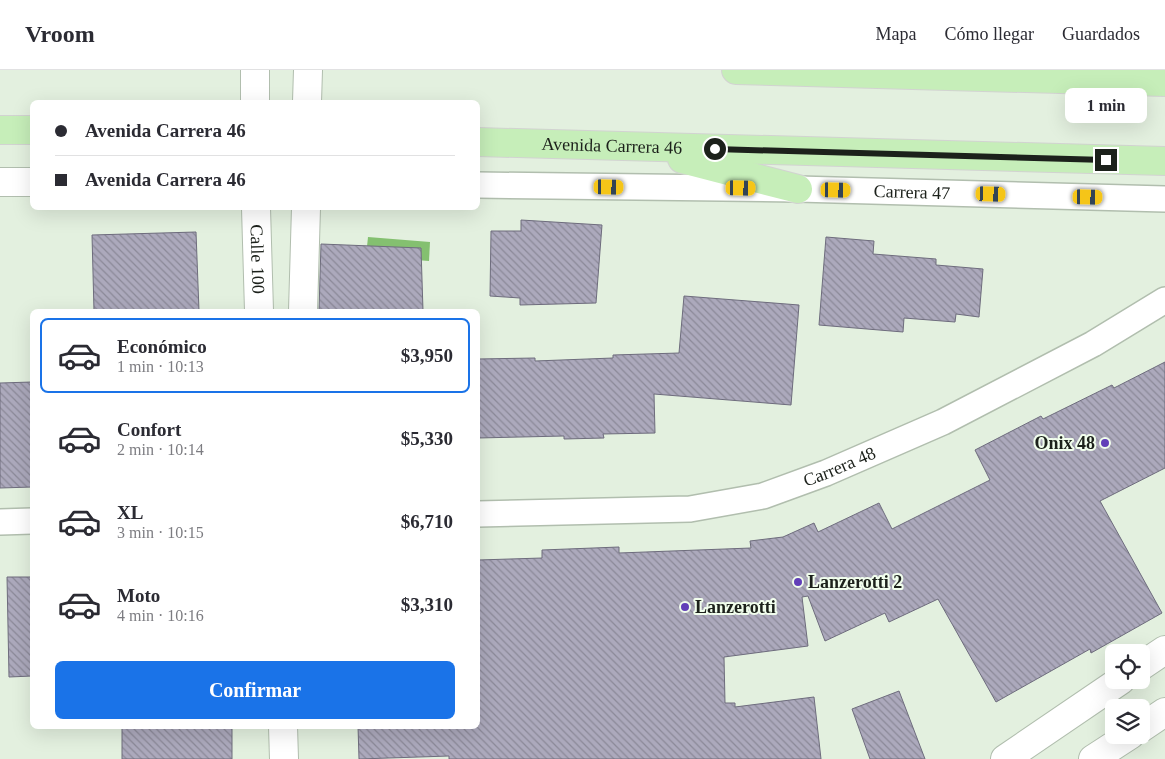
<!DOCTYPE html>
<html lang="es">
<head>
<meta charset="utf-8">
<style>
	body { margin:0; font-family:Georgia,serif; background:#f2f2f3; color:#2b2b33; height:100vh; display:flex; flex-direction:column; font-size:19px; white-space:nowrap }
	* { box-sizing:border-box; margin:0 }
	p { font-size:16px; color:#7c7c81 }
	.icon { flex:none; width:28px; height:28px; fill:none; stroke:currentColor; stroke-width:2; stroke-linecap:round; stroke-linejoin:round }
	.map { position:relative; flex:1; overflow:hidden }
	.side { position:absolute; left:30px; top:239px; width:450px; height:420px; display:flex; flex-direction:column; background:#fff; border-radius:8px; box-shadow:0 5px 20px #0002 }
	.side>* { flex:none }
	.banner { position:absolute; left:30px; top:30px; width:450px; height:110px; border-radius:8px; box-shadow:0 5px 20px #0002; display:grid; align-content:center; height:110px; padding:0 25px; background:#fff }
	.buttons { position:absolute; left:1105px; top:574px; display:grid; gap:10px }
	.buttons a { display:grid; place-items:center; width:45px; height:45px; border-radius:8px; background:#fff; box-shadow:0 5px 20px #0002; font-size:25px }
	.end { position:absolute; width:22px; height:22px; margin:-11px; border:6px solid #1c211b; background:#fff; box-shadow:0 0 0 2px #fff }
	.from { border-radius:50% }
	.bubble { position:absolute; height:35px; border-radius:8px; background:#fff; box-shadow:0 5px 20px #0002; font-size:16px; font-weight:700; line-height:35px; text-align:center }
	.car { position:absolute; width:15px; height:30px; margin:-15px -8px; border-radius:6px; box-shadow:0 0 4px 1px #0007; background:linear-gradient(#f5c518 24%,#345 0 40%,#f5c518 0 76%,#345 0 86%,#f5c518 0) }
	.banner b { display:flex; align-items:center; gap:18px; height:48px; font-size:19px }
	.banner b+b { border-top:1px solid #e1e1e2 }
	.banner i { width:12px; height:12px; background:#2b2b33 }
	ul { padding:9px 0 0; list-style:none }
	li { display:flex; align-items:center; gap:15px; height:75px; margin:0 10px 8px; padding:0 15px; border:2px solid transparent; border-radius:8px }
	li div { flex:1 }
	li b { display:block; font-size:19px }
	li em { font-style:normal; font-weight:700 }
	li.selected { border-color:#1a73e8 }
	li>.icon { width:45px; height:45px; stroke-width:1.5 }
	.action { display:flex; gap:10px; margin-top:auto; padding:10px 25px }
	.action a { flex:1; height:58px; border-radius:8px; background:#1a73e8; color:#fff; font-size:20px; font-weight:700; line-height:58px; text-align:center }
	header { display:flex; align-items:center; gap:30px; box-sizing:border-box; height:70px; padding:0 25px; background:#fff; border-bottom:1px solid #e1e1e2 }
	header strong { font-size:24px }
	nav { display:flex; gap:28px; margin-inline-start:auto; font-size:18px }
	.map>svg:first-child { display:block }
	.water { fill:#84c070 }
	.building { fill:url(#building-back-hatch); stroke:#6e6c7d }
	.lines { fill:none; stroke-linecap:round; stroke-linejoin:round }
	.street-casing { stroke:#b1beae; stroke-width:28 }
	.secondary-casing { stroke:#b1beae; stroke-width:30 }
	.primary-casing { stroke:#d2d3d1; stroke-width:30 }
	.street { stroke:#fff; stroke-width:25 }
	.secondary { stroke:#fff; stroke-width:28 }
	.primary { stroke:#c6eeb9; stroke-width:28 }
	.route { stroke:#1c211b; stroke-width:6 }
	.poi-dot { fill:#613fb8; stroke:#f1feed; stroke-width:2 }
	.labels { text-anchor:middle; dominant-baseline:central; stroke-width:4; stroke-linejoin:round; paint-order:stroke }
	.street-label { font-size:18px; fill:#1c211b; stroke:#f1feed }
	.poi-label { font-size:18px; font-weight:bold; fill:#1c211b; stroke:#f1feed; text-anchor:start }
</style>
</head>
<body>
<header>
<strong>Vroom</strong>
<nav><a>Mapa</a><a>Cómo llegar</a><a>Guardados</a></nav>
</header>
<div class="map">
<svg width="1165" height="689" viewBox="0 0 1165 689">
	<defs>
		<pattern id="building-back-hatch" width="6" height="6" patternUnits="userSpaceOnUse" patternTransform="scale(1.25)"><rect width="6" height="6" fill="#aca9bc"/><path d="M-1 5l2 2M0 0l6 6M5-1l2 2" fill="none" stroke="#8b8998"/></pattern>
	</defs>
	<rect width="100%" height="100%" fill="#e3f0df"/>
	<polygon class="water" points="368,167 430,172 429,191 366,186"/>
	<g class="building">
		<polygon points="521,150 602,155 596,233 520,235 520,228 490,226 491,161 521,161"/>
		<polygon points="196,162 199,241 94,241 92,165"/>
		<polygon points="826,167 874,171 873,184 936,189 936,195 983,199 979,247 956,244 955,252 904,248 903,262 819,255"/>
		<polygon points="321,174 421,178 423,241 319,241"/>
		<polygon points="684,226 799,235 791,335 654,324 655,363 603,364 604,368 564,369 564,366 478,368 478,289 535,288 535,291 613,288 613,285 679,283"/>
		<polygon points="1165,292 1165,398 1100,431 1162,543 1091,583 1090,579 996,632 938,529 889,552 885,543 825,571 808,526 802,527 808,576 724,587 725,633 735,633 735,637 814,627 821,689 449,689 449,686 359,689 358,656 478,656 478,490 542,488 542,480 619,477 619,483 751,478 750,471 783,467 814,453 818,462 879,433 892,459 990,410 975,380 1041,346 1043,349 1112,315 1114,318"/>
		<polygon points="32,312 32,417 0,418 0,313"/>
		<polygon points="7,507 32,507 32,606 9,607"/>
		<polygon points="899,621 925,689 870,689 852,639"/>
		<rect x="122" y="656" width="110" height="33"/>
	</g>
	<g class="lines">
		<defs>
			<g id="street">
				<path id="s1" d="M 478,115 L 798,119 L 1165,129"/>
				<path id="s2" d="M 478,444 L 690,439 L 763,426 L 826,403 L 943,352 L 1093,274 L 1165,230"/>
				<polyline points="0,452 32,451"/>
			</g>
			<g id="secondary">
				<polyline points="255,32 255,0"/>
				<polyline points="307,32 308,0"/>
				<polyline points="0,112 32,112"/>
				<path id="s3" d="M 256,138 L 259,241"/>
				<polyline points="303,241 306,138"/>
				<polyline points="1141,596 1165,580"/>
				<polyline points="283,656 284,689"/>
				<polyline points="1141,658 1165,642"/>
				<polyline points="1005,689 1121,610"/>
				<polyline points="1093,689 1130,665"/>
			</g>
			<g id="primary">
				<polyline points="736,0 1165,12"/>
				<polyline points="0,60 32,60"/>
				<path id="s4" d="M 478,72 L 1165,91"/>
				<polyline points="682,89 798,119"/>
			</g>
		</defs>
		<use href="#street" class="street-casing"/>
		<use href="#secondary" class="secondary-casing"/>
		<use href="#primary" class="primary-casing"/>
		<use href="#street" class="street"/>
		<use href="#secondary" class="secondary"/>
		<use href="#primary" class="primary"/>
	</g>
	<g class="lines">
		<polyline class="route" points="715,79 1106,90"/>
	</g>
	<g class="poi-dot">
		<circle cx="1105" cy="373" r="5"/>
		<circle cx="798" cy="512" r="5"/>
		<circle cx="685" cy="537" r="5"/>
	</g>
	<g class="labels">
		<g class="street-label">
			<text stroke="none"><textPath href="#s4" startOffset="134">Avenida Carrera 46</textPath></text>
			<text stroke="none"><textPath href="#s1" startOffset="434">Carrera 47</textPath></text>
			<text stroke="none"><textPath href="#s3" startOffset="51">Calle 100</textPath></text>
			<text stroke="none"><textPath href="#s2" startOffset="368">Carrera 48</textPath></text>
		</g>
		<g class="poi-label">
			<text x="1095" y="373" text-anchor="end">Onix 48</text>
			<text x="808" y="512">Lanzerotti 2</text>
			<text x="695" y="537">Lanzerotti</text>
		</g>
	</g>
</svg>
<div class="buttons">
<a><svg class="icon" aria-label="locate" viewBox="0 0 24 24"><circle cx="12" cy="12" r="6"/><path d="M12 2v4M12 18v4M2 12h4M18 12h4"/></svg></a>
<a><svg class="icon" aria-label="layers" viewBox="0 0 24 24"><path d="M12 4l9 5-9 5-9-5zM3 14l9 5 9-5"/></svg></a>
</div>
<i class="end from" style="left:715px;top:79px"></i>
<i class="end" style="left:1106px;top:90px"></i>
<div class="bubble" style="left:1065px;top:18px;width:82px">1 min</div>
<i class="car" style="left:609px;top:117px;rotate:91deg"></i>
<i class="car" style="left:741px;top:118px;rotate:91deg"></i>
<i class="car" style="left:836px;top:120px;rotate:91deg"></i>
<i class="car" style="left:991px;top:124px;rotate:92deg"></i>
<i class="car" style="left:1088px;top:127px;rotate:91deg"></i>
<div class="banner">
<b><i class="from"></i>Avenida Carrera 46</b>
<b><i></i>Avenida Carrera 46</b>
</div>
<section class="side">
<ul>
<li class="selected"><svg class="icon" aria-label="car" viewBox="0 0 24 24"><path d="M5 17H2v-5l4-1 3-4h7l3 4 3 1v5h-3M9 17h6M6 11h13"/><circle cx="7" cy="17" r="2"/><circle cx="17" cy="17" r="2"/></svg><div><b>Económico</b><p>1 min · 10:13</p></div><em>$3,950</em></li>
<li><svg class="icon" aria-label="car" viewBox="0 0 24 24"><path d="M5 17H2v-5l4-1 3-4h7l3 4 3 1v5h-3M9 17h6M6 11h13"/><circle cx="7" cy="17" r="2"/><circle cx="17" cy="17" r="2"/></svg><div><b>Confort</b><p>2 min · 10:14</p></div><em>$5,330</em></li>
<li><svg class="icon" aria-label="car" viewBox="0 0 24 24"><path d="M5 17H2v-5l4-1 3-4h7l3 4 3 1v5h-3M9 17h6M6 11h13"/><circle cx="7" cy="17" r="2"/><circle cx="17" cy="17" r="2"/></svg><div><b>XL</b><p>3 min · 10:15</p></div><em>$6,710</em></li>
<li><svg class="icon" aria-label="car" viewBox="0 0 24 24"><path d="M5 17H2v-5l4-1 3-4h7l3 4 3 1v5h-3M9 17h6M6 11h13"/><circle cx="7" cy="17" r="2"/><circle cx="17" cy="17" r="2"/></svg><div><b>Moto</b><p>4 min · 10:16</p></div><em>$3,310</em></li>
</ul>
<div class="action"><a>Confirmar</a></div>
</section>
</div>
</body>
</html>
